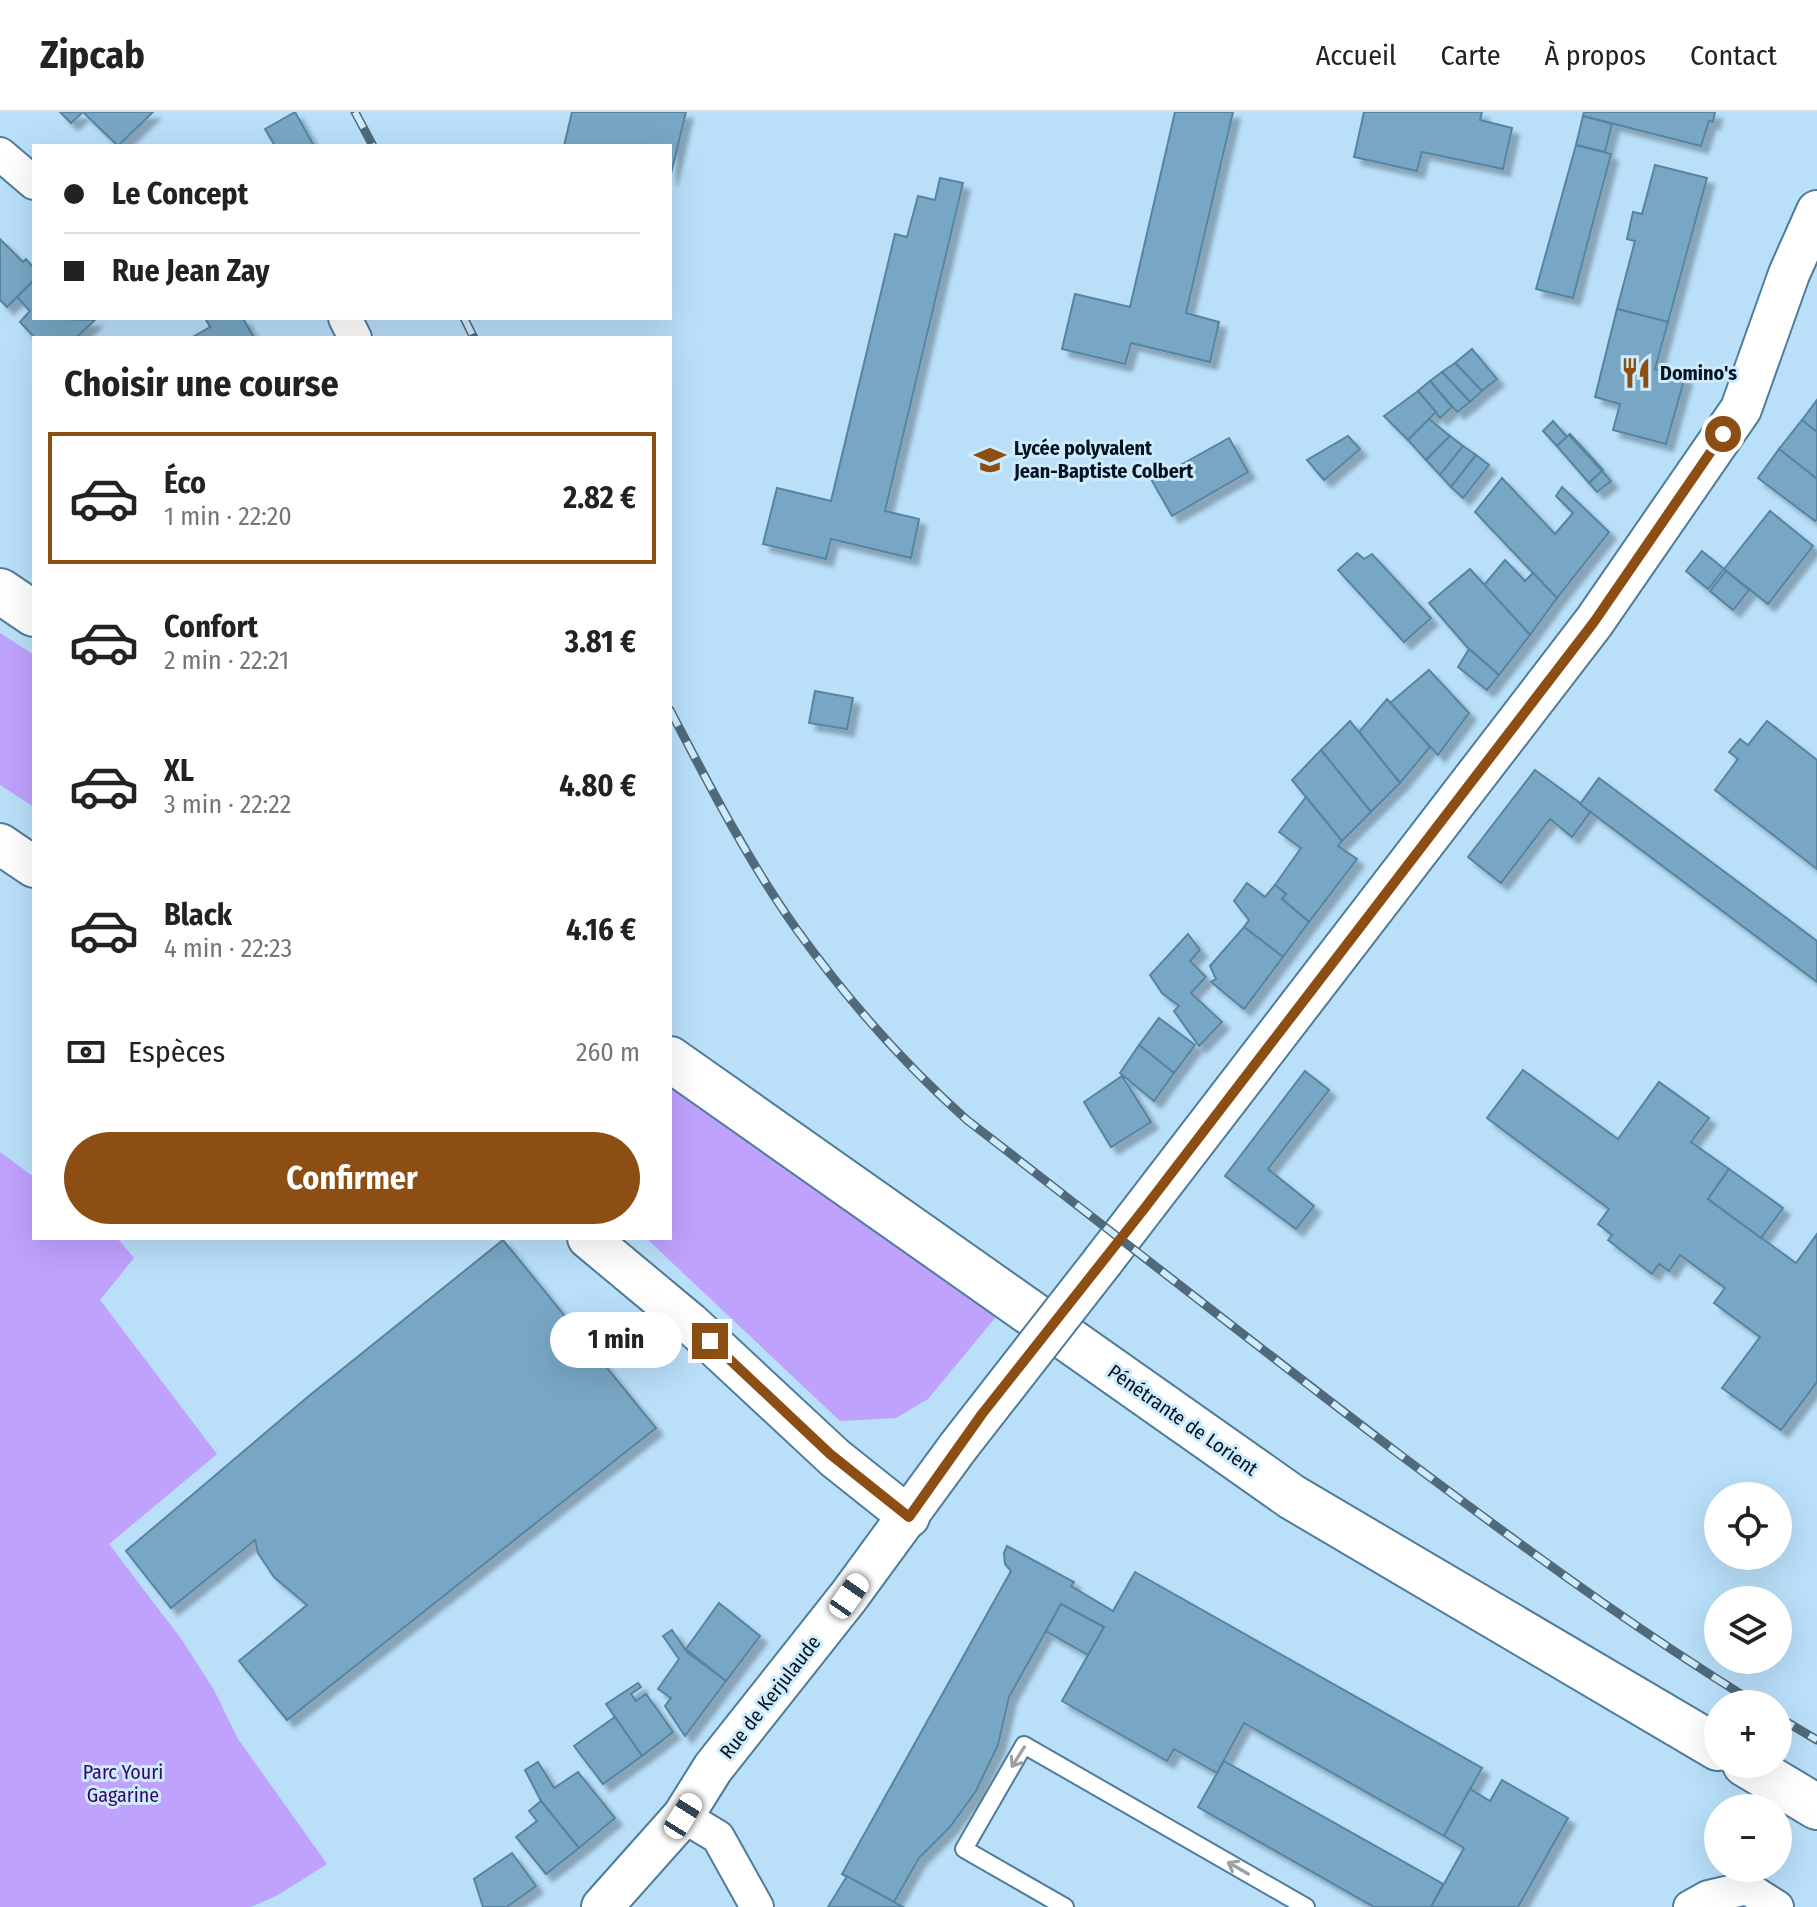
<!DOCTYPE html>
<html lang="fr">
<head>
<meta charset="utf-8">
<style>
	body { margin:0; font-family:"Fira Sans Condensed",sans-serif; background:#f6f6f6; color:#222; height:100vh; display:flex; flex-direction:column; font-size:30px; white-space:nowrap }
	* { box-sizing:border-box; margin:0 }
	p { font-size:26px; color:#767676 }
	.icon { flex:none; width:44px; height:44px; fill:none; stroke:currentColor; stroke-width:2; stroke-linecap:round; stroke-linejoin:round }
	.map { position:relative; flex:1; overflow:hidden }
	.details { position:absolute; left:32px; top:224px; width:640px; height:904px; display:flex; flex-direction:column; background:#fff; border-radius:0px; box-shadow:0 8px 32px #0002 }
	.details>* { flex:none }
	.hud { position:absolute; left:32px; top:32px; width:640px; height:176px; border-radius:0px; box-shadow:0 8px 32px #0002; display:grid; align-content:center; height:176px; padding:0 32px; background:#fff }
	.controls { position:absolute; left:1704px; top:1370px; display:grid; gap:16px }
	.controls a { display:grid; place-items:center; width:88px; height:88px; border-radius:50%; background:#fff; box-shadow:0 8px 32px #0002; font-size:40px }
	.end { position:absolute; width:36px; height:36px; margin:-18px; border:10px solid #8c4e13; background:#fff; box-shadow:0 0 0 4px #fff }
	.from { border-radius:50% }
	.bubble { position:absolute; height:56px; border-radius:28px; background:#fff; box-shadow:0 8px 32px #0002; font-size:26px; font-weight:700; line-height:56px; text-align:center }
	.car { position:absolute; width:24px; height:48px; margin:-24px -12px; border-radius:10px; box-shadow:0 0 6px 2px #0007; background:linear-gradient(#fff 24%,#345 0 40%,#fff 0 76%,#345 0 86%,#fff 0) }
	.hud b { display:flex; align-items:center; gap:28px; height:76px; font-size:30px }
	.hud b+b { border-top:2px solid #e0e0e0 }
	.hud i { width:20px; height:20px; background:#222 }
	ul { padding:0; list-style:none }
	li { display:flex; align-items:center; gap:24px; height:132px; margin:0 16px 12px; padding:0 16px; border:4px solid transparent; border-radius:0px }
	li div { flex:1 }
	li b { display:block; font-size:30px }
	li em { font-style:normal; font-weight:700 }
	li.current { border-color:#8c4e13 }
	li>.icon { width:72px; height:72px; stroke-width:1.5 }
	h2 { padding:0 32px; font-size:36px; line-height:96px }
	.pay { display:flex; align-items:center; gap:20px; height:88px; padding:0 32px; font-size:30px }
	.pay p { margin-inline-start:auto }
	.cta { display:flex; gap:16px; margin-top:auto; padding:16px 32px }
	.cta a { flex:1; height:92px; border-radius:48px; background:#8c4e13; color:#fff; font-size:32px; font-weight:700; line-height:92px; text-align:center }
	header { display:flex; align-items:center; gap:48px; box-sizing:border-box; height:112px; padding:0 40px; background:#fff; border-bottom:2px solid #e0e0e0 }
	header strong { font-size:38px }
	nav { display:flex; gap:44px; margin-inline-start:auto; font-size:28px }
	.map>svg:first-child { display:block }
	.green { fill:#bfa1fe }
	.building { fill:#78a7c5; stroke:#5684a1; stroke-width:2; filter:url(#shadow) }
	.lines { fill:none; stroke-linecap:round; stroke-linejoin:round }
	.service-casing { stroke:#4f7c99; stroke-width:20 }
	.minor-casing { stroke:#4f7c99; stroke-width:36 }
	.tertiary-casing { stroke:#4f7c99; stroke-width:44 }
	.primary-casing { stroke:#4f7c99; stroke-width:48 }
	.service { stroke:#fff; stroke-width:16 }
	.minor { stroke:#fff; stroke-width:32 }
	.tertiary { stroke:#fff; stroke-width:40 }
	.primary { stroke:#fff; stroke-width:44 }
	.rail-casing { stroke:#506a7b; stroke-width:9 }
	.rail { stroke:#ceebfe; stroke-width:6; stroke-dasharray:18; stroke-linecap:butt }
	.tertiary-bridge-casing { stroke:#4f7c99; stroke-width:44; stroke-linecap:butt }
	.tertiary-bridge { stroke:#fff; stroke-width:40 }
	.oneway { stroke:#9aa1a5 }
	.route { stroke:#8c4e13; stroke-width:10 }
	.labels { text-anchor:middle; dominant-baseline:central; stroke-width:6; stroke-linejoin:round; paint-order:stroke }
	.poi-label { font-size:20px; font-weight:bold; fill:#03141f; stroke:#ceebfe; text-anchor:start }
	.street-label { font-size:20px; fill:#03141f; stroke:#ceebfe }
	.park-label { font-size:20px; fill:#350865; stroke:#ceebfe }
</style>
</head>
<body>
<header>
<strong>Zipcab</strong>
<nav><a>Accueil</a><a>Carte</a><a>À propos</a><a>Contact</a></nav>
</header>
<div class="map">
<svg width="1817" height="1795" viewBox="0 0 1817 1795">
	<defs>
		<filter id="shadow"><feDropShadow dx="7" dy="7" stdDeviation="2" flood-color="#0004"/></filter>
	</defs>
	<rect width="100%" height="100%" fill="#b9dff9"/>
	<g class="green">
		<polygon points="0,521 34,543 34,695 0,673"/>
		<polygon points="670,966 1004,1195 928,1287 896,1306 840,1309 646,1126 670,1126"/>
		<polygon points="0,1040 34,1065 34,1126 117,1126 134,1146 100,1188 217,1342 109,1432 182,1528 214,1578 238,1627 327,1752 278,1783 251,1795 0,1795"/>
	</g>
	<g class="building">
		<polygon points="60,0 153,0 118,34 83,0 71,11"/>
		<polygon points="295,0 314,34 275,34 265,17"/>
		<polygon points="572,0 686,0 670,66 670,34 564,34"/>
		<polygon points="1175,0 1233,0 1186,201 1219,210 1210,250 1131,231 1125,252 1062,237 1075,182 1130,195"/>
		<polygon points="1364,0 1482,0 1480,8 1512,16 1503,57 1422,40 1417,59 1354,45"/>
		<polygon points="1584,0 1715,0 1713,10 1709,9 1701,34 1583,4"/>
		<polygon points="1583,4 1612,12 1605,40 1576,33"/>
		<polygon points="1576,33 1611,42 1573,186 1536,177"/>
		<polygon points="1655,53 1707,66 1668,210 1617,197 1635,129 1627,127 1633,100 1642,102"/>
		<polygon points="940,66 963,71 885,399 919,407 911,446 831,427 826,447 763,432 777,376 831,389 895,122 907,125 918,84 935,88"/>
		<polygon points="0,127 23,150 26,147 34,156 34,168 7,195 0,188"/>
		<polygon points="34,168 34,206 95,208 76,226 35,226 20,210 30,199 17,185"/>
		<polygon points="1617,197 1668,210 1655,257 1685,265 1666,332 1613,318 1620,292 1595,285"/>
		<polygon points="205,206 243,206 254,226 191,226 210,215"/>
		<polygon points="1472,237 1497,267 1482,279 1455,251"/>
		<polygon points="1455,251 1482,279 1470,290 1442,260"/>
		<polygon points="1442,260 1470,290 1457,300 1430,269"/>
		<polygon points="1430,269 1452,295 1440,306 1418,279"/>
		<polygon points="1418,279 1436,300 1408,328 1384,304"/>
		<polygon points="1817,288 1817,320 1802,308"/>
		<polygon points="1429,307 1450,324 1426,348 1408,328"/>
		<polygon points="1802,308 1817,320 1817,367 1779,337"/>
		<polygon points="1553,309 1567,325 1557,334 1543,319"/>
		<polygon points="1570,322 1603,358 1602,359 1569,323"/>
		<polygon points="1569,323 1602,359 1589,371 1557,334"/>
		<polygon points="1348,324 1360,337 1324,368 1307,348"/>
		<polygon points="1450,324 1463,334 1440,363 1426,348"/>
		<polygon points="1229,326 1248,360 1172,404 1152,369"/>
		<polygon points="1463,334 1476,343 1451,375 1440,363"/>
		<polygon points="1779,337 1817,367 1817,407 1815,409 1758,366"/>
		<polygon points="1476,343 1489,353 1463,386 1451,375"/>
		<polygon points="1602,359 1611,369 1597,380 1589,371"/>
		<polygon points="1502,366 1555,422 1573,401 1556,384 1562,375 1609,420 1557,486 1475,400"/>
		<polygon points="1770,399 1813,434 1768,492 1724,457"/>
		<polygon points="1702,439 1724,457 1708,477 1686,459"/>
		<polygon points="1357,441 1364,447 1372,442 1431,506 1404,530 1338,458"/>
		<polygon points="1505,448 1525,469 1533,461 1557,486 1530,523 1484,473"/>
		<polygon points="1470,457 1530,523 1499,563 1467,535 1429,491"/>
		<polygon points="1726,459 1749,478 1733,498 1710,479"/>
		<polygon points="1469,537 1499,563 1487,578 1458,555"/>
		<polygon points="1429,558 1469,601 1438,643 1390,591"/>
		<polygon points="815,579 853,586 847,617 809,611"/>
		<polygon points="1387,587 1430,635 1400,671 1359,620"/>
		<polygon points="1350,609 1400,671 1371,700 1321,638"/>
		<polygon points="1767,609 1817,648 1817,757 1715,678 1738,647 1729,640 1740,627 1748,633"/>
		<polygon points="1321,638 1371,700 1342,729 1292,668"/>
		<polygon points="1535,658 1591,699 1572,725 1550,707 1501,771 1468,745"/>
		<polygon points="1599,666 1817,829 1817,870 1580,692"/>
		<polygon points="1306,685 1342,729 1338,734 1357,747 1309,810 1282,787 1286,782 1275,773 1301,736 1279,720"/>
		<polygon points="1247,771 1265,785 1275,773 1286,782 1282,787 1309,810 1283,845 1244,815 1249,808 1234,789"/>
		<polygon points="1244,815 1283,845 1244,897 1211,870 1216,867 1210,854"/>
		<polygon points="1188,822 1200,838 1190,849 1206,865 1191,881 1222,910 1199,934 1174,899 1179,894 1162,881 1150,863"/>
		<polygon points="1159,906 1195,933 1174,961 1139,933"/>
		<polygon points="1139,933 1174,961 1154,989 1120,961"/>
		<polygon points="1523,958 1618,1027 1659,970 1709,1006 1691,1030 1729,1057 1708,1087 1796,1151 1817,1122 1817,1270 1781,1318 1722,1276 1760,1225 1714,1191 1725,1176 1680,1143 1669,1159 1659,1152 1652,1162 1608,1128 1612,1123 1598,1112 1609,1097 1487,1006"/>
		<polygon points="1305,959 1329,978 1268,1057 1314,1094 1296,1117 1225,1064"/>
		<polygon points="1122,964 1151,1010 1111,1035 1084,990"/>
		<polygon points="1729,1057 1783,1096 1761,1126 1708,1087"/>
		<polygon points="503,1128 656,1316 287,1608 239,1549 307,1493 274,1465 258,1441 255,1428 171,1496 126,1439 310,1283"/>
		<polygon points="1007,1434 1074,1470 1071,1474 1113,1499 1135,1460 1482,1656 1444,1724 1244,1611 1217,1661 1174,1637 1167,1649 1062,1589 1104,1515 1061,1492 1009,1585 998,1633 976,1679 950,1715 919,1746 894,1790 842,1762 1011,1459 1005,1452 1004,1441"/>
		<polygon points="719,1491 760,1524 726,1569 686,1537"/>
		<polygon points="1061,1492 1104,1515 1088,1543 1046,1519"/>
		<polygon points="672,1518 687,1540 726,1569 685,1624 665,1594 671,1586 658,1577 679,1547 663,1524"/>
		<polygon points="638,1571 641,1575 631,1582 636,1589 646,1582 673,1620 642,1644 606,1592"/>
		<polygon points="615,1605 642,1644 603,1672 574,1634"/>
		<polygon points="1224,1649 1443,1772 1431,1795 1374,1795 1198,1695"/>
		<polygon points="538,1650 554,1676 578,1660 615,1706 579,1736 541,1689 525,1658"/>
		<polygon points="1502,1668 1568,1706 1518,1795 1431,1795 1464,1736 1444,1724 1470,1677 1490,1689"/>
		<polygon points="541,1689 579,1736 546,1762 516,1725 537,1709 529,1699"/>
		<polygon points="512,1741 536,1774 507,1795 483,1795 474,1767"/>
		<polygon points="847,1764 894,1790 903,1795 828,1795"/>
	</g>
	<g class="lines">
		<defs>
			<polyline id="service" points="1065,1795 964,1737 1024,1633 1306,1795"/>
			<g id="minor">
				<polyline points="0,42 34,71"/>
				<polyline points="345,206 355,226"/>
				<polyline points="683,1704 718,1725 757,1795"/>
				<polyline points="1690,1795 1708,1785 1747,1776 1777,1795"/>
			</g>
			<g id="tertiary">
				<polyline points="0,732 34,755"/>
				<polyline points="588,1126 690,1211 835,1346 909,1405"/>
				<polyline points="1103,1149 1594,510 1741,297 1789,162 1817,99"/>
				<polyline points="602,1795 683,1704 713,1656 849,1484 958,1335"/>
			</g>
			<g id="primary">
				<polyline points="0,479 34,502"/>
				<polyline points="670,947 1292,1385 1718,1636"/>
				<polyline points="1745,1652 1817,1695"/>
			</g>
		</defs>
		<use href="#service" class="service-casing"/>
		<use href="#minor" class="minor-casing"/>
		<use href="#tertiary" class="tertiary-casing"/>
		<use href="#primary" class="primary-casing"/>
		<use href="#service" class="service"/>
		<use href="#minor" class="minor"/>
		<use href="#tertiary" class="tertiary"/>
		<use href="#primary" class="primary"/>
		<defs>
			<g id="rail">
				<polyline points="355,0 373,34"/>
				<polyline points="464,206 474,226"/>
				<path d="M 670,598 C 709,673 748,749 797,818 C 847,887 904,952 967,1008 C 1111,1119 1254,1232 1399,1342 C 1515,1429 1633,1516 1757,1592"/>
				<polyline points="1778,1605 1817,1628"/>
			</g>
		</defs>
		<use href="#rail" class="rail-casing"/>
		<use href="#rail" class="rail"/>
		<defs>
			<polyline id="tertiary-bridge" points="958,1335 1103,1149"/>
		</defs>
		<use href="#tertiary-bridge" class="tertiary-bridge-casing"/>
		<use href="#tertiary-bridge" class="tertiary-bridge"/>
	</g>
	<defs><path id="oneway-shaft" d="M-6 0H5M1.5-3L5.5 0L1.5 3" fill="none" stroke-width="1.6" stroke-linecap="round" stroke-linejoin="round" transform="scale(2)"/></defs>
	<g class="oneway">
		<use href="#oneway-shaft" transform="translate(1018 1645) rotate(122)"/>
		<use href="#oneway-shaft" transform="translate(1238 1756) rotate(-150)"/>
	</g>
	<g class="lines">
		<polyline class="route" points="710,1229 830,1342 909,1405 982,1302 1144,1097 1594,510 1723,322"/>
	</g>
	<defs>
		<symbol id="restaurant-bare" viewBox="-9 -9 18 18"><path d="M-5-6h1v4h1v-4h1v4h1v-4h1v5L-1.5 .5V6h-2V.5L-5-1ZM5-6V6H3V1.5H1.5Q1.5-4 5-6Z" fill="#8c4e13" stroke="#ceebfe" stroke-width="2.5" paint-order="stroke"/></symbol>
		<symbol id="school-bare" viewBox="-9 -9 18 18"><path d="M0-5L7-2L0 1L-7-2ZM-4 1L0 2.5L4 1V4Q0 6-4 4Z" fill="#8c4e13" stroke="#ceebfe" stroke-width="2.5" paint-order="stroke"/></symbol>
	</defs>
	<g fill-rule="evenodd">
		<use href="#restaurant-bare" x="1614" y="239" width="44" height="44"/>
		<use href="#school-bare" x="968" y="326" width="44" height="44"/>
	</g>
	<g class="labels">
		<g class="poi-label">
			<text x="1660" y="261">Domino's</text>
			<text x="1014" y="336">Lycée polyvalent<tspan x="1014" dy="23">Jean-Baptiste Colbert</tspan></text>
		</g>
		<g class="street-label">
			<text transform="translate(1183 1308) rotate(35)">Pénétrante de Lorient</text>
			<text transform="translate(770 1585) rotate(-52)">Rue de Kerjulaude</text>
		</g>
		<g class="park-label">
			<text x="123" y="1660">Parc Youri<tspan x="123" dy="23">Gagarine</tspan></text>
		</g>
	</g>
</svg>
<div class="controls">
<a><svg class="icon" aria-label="locate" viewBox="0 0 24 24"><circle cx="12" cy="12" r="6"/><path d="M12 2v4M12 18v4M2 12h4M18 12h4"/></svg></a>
<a><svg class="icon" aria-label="layers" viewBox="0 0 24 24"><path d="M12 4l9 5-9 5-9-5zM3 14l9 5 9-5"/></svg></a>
<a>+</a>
<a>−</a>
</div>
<i class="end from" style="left:1723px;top:322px"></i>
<i class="end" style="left:710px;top:1229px"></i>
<div class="bubble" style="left:550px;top:1200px;width:132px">1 min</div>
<i class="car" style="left:849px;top:1484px;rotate:35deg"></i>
<i class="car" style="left:683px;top:1704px;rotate:32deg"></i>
<div class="hud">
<b><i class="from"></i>Le Concept</b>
<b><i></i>Rue Jean Zay</b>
</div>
<section class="details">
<h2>Choisir une course</h2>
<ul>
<li class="current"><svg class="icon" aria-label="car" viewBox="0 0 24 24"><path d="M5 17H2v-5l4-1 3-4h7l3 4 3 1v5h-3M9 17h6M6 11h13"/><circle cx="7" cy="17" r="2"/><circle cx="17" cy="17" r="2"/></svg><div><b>Éco</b><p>1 min · 22:20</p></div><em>2.82 €</em></li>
<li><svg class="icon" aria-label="car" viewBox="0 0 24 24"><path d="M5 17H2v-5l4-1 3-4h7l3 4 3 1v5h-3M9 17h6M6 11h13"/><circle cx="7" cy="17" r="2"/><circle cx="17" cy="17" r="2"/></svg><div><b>Confort</b><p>2 min · 22:21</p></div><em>3.81 €</em></li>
<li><svg class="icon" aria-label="car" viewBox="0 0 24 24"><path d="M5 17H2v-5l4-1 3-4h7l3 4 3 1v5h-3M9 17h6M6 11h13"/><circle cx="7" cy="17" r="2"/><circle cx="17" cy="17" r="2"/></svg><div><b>XL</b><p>3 min · 22:22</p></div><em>4.80 €</em></li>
<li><svg class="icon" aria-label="car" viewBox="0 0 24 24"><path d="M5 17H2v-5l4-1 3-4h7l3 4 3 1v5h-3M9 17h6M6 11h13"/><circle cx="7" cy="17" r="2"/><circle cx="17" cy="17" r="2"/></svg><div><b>Black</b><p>4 min · 22:23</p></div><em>4.16 €</em></li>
</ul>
<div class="pay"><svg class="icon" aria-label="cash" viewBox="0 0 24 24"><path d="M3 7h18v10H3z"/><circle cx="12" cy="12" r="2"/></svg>Espèces<p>260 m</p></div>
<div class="cta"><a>Confirmer</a></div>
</section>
</div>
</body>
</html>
